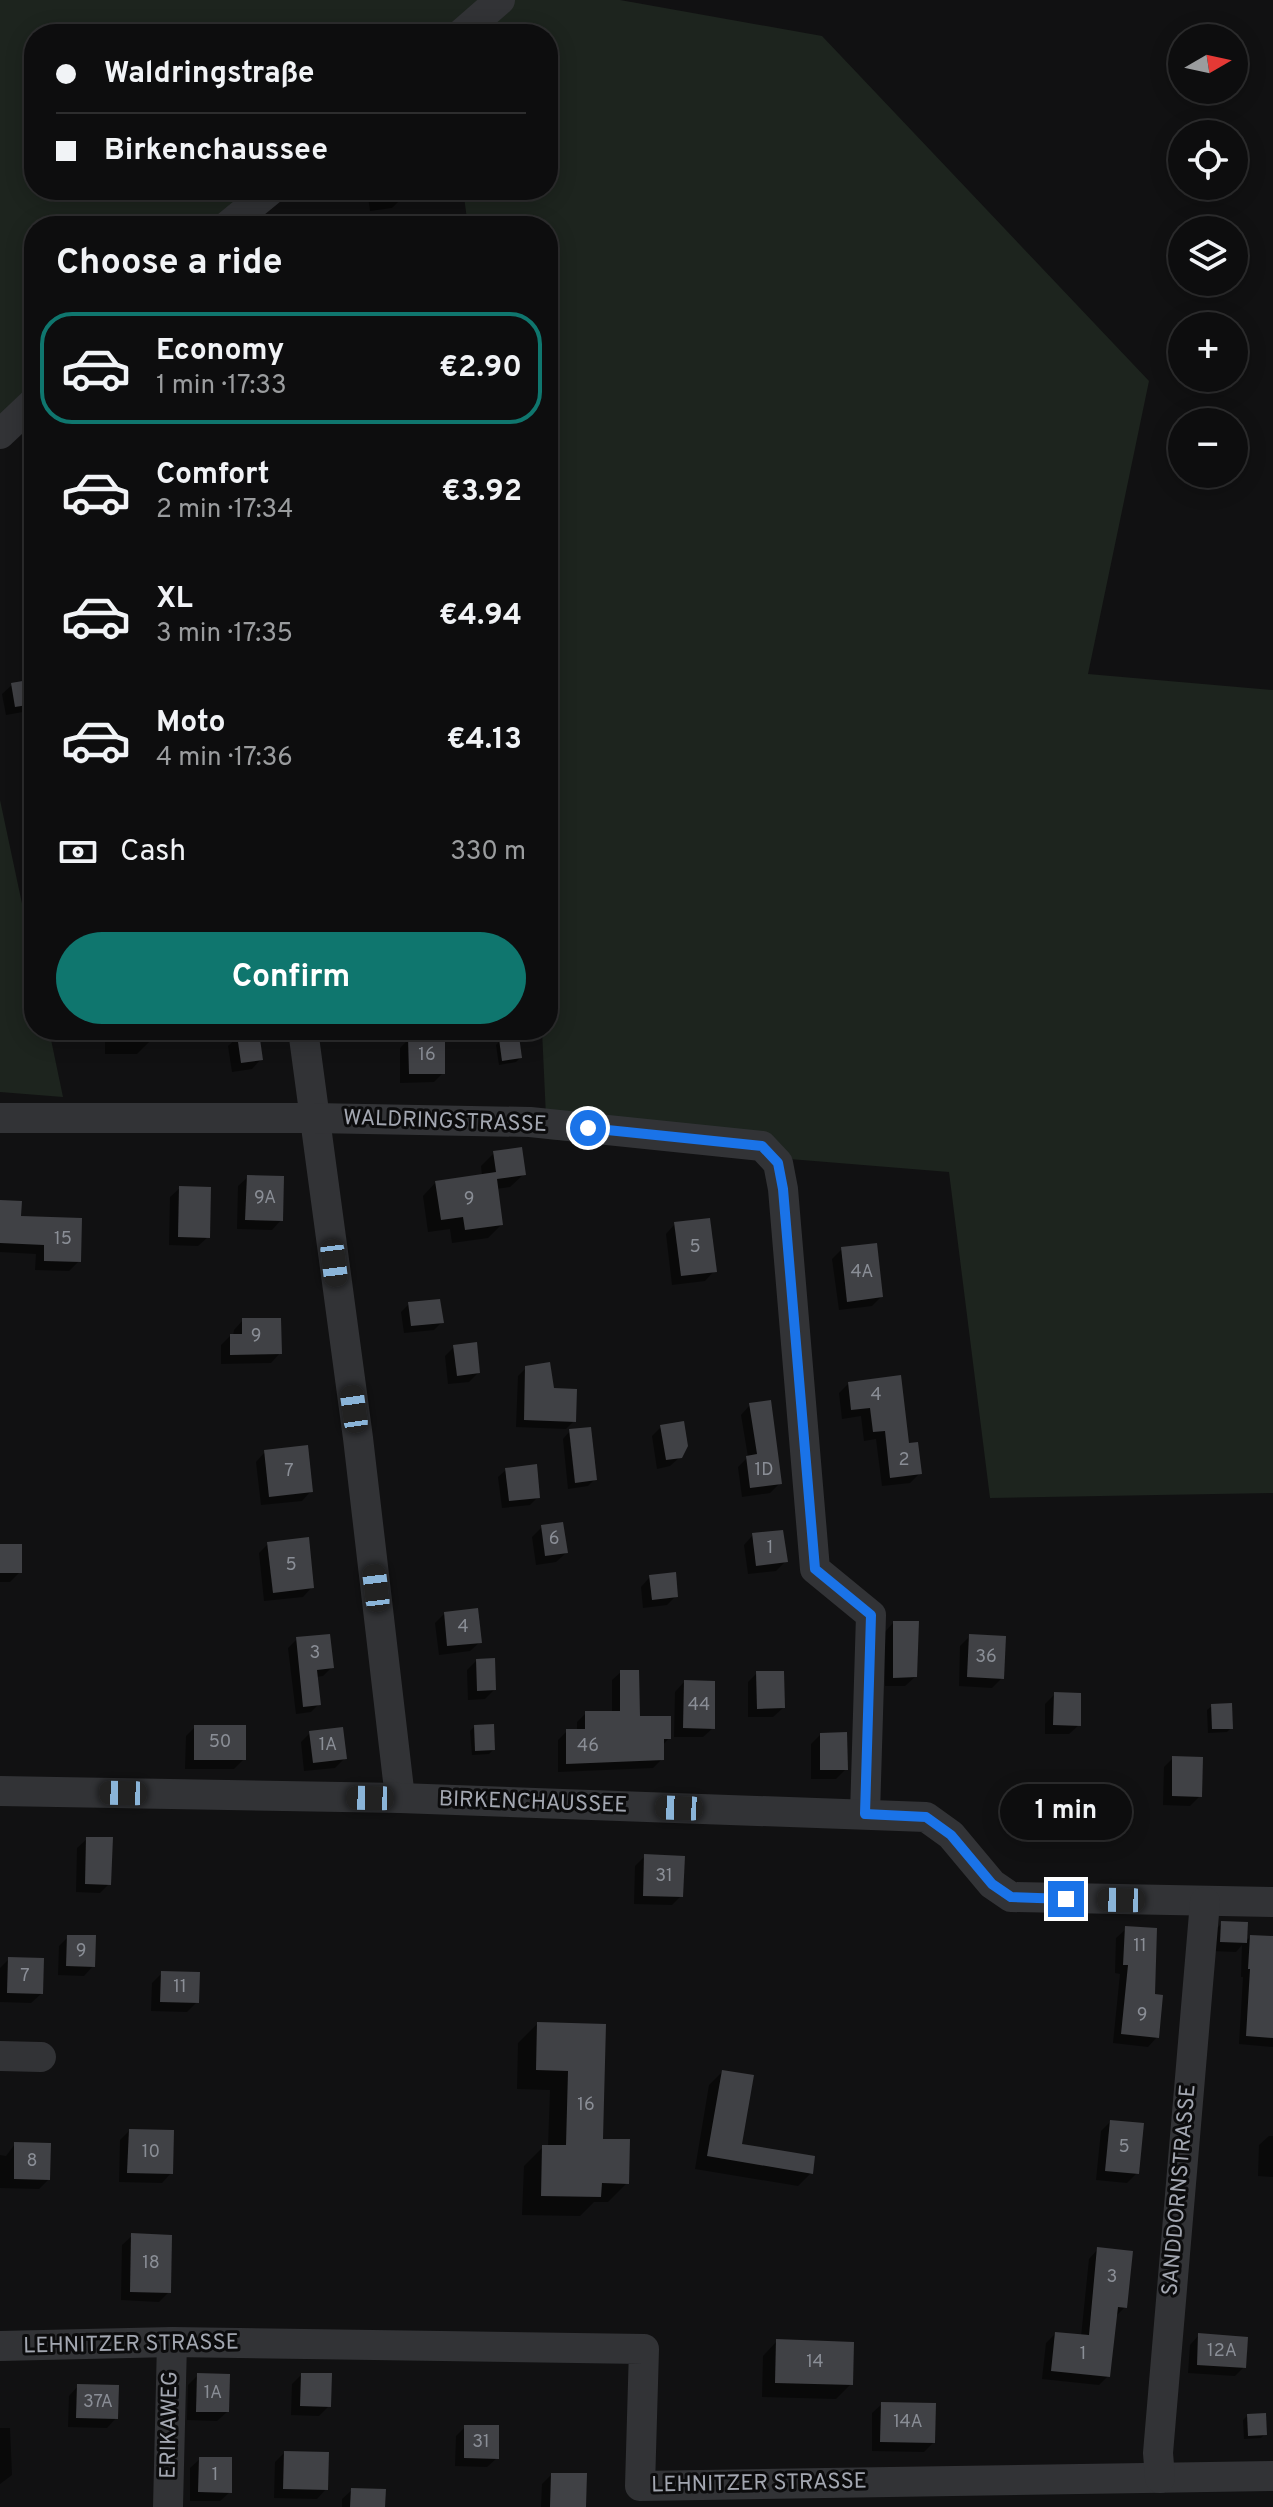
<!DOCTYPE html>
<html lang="en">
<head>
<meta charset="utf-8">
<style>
	body { margin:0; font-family:Overpass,sans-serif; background:#161617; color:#f1f3f6; height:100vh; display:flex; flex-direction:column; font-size:30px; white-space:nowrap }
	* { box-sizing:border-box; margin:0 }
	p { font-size:26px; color:#9a9c9e }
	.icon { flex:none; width:44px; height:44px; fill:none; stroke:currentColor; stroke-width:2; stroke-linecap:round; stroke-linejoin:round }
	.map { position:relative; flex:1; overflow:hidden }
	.panel { position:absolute; left:24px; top:216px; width:534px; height:824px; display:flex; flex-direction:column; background:#0d0d0e; border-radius:32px; box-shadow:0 4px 20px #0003,0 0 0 2px #2d2d2e }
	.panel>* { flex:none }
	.top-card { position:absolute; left:24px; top:24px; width:534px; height:176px; border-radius:32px; box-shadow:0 4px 20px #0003,0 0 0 2px #2d2d2e; display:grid; align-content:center; height:176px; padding:0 32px; background:#0d0d0e }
	.needle { width:52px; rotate:81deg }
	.fabs { position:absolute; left:1168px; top:24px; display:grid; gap:16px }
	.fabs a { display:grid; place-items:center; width:80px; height:80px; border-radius:50%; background:#0d0d0e; box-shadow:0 4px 20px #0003,0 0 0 2px #2d2d2e; font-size:40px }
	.end { position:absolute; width:36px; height:36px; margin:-18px; border:10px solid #1a73e8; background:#fff; box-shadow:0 0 0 4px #fff }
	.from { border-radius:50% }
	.bubble { position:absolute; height:56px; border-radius:28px; background:#0d0d0e; box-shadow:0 4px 20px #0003,0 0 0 2px #2d2d2e; font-size:26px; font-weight:700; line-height:56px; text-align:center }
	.car { position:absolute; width:24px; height:48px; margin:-24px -12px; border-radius:10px; box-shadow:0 0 6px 2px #0007; background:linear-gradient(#222 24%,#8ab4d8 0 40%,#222 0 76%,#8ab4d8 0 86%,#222 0) }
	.top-card b { display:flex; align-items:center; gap:28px; height:76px; font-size:30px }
	.top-card b+b { border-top:2px solid #2d2d2e }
	.top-card i { width:20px; height:20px; background:#f1f3f6 }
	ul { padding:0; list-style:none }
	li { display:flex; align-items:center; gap:24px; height:112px; margin:0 16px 12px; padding:0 16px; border:4px solid transparent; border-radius:32px }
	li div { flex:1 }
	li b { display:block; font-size:30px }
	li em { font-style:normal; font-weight:700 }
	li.current { border-color:#0f766e }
	li>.icon { width:72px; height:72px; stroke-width:1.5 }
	h2 { padding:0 32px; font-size:36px; line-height:96px }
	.pay { display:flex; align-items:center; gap:20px; height:88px; padding:0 32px; font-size:30px }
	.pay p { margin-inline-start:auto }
	.button { display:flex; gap:16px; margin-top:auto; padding:16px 32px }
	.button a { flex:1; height:92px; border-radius:48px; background:#0f766e; color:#fff; font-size:32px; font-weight:700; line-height:92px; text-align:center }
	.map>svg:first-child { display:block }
	.green { fill:#1d241e }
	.shadow { fill:#0007 }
	.building { fill:#404145 }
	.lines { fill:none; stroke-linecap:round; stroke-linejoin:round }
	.minor { stroke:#323336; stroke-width:30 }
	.route { stroke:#1a73e8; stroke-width:10 }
	.labels { text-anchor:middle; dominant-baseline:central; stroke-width:6; stroke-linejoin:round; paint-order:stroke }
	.number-label { font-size:18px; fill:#8a8e96 }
	.street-label { font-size:22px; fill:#a3a7b1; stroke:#0c0c0d }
</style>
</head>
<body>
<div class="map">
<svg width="1273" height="2507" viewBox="0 0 1273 2507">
	<rect width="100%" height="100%" fill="#111112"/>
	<g class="green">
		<polygon points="0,0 620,0 822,36 1149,381 1088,674 1273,690 1273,1493 990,1498 949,1172 547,1139 542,1030 548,1030 548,226 468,226 463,190 548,190 548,34 34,34 34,190 261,190 224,226 34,226 34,415 0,449"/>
		<polygon points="0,800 34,960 34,1030 49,1030 63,1097 0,1092"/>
	</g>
	<g class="shadow">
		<polygon points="367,190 400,190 401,199 392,208 370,211"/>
		<polygon points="34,681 34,710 6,715 2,694 12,685"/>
		<polygon points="34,976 34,1006 31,1006 26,984"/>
		<polygon points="105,1030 151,1030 151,1040 137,1054 105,1054"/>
		<polygon points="238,1037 261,1059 252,1069 232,1072 228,1046"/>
		<polygon points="409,1039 443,1073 434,1082 400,1083 400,1048"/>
		<polygon points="500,1041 520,1058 516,1062 499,1065 496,1045"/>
		<polygon points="494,1153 524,1174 510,1187 496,1189 501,1225 488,1238 452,1243 450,1229 428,1232 423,1196 436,1182 482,1176 481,1166"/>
		<polygon points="248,1177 281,1220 272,1230 237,1229 238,1186"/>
		<polygon points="180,1188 208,1237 198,1246 169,1245 170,1197"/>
		<polygon points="0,1202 19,1218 79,1261 69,1271 35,1270 36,1254 0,1252"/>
		<polygon points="675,1224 714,1271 705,1281 672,1285 666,1234"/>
		<polygon points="842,1249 881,1297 872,1306 839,1310 832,1259"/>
		<polygon points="409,1304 442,1322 434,1330 404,1333 401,1312"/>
		<polygon points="243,1320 280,1353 271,1363 221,1364 221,1345 230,1336 233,1336 234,1330"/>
		<polygon points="454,1347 478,1373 469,1382 448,1384 445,1356"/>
		<polygon points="526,1368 552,1390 574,1421 566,1429 516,1427 518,1376"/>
		<polygon points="848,1384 908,1445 920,1473 910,1483 882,1486 876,1439 864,1441 861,1416 842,1419 839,1393"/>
		<polygon points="750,1405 780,1483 770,1493 742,1497 738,1467 748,1457 741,1415"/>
		<polygon points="661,1427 680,1457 670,1466 657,1469 652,1436"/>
		<polygon points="570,1431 595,1479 588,1486 568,1489 563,1439"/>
		<polygon points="265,1452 311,1491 302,1501 261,1505 256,1462"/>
		<polygon points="506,1470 538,1497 530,1505 502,1508 498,1477"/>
		<polygon points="542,1527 566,1553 556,1562 536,1565 532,1537"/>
		<polygon points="753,1535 786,1561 776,1571 748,1574 744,1545"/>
		<polygon points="268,1544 312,1587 303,1597 264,1601 259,1553"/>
		<polygon points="0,1546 20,1572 10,1582 0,1582"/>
		<polygon points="650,1577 676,1596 667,1605 643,1608 641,1587"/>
		<polygon points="444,1614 480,1642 470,1651 439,1655 435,1623"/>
		<polygon points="893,1623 915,1677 905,1686 885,1686 884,1633"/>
		<polygon points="970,1636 1002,1678 992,1688 959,1686 960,1646"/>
		<polygon points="297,1639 332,1667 323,1676 316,1677 319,1704 311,1712 296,1714 288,1648"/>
		<polygon points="476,1661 494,1690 485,1699 468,1700 467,1670"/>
		<polygon points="621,1672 638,1718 669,1738 662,1746 662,1759 653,1768 558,1772 558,1740 567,1731 577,1731 577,1722 586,1713 612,1713 612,1680"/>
		<polygon points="757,1673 783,1708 773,1717 748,1717 748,1682"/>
		<polygon points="684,1682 713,1728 703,1737 674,1737 675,1692"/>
		<polygon points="1055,1694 1079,1725 1069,1734 1045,1734 1045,1704"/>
		<polygon points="1212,1706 1231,1728 1227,1732 1208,1733 1207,1710"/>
		<polygon points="475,1726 493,1750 489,1754 472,1755 470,1731"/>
		<polygon points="195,1727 244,1759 234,1769 185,1769 186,1736"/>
		<polygon points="310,1733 345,1758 335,1768 304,1771 301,1742"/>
		<polygon points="820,1735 846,1769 836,1779 811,1779 811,1744"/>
		<polygon points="1173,1758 1200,1796 1190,1806 1163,1805 1164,1767"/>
		<polygon points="87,1839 109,1884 100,1893 76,1892 77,1848"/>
		<polygon points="645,1856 681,1896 672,1905 634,1904 635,1866"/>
		<polygon points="1222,1923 1245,1942 1250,1937 1273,1938 1273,2047 1239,2044 1243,1977 1241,1977 1242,1945 1236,1952 1211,1951 1213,1932"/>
		<polygon points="1126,1929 1152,1996 1157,2037 1148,2047 1113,2043 1120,1974 1115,1973 1116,1938"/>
		<polygon points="68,1937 93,1966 84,1976 58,1975 59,1946"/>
		<polygon points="9,1959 41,1994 31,2003 0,2002 0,1968"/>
		<polygon points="162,1973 197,2002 187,2012 151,2011 152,1983"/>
		<polygon points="537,2024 604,2026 601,2140 627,2183 608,2202 594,2202 580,2216 522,2215 524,2166 543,2147 548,2147 550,2090 517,2089 518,2043"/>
		<polygon points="722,2072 740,2146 811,2173 798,2186 695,2169 709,2085"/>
		<polygon points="1110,2122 1137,2173 1127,2183 1096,2180 1101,2131"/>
		<polygon points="129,2131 171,2173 162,2183 119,2182 120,2140"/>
		<polygon points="1269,2136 1273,2136 1273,2177 1258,2176 1259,2145"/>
		<polygon points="15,2144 48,2180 39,2189 0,2188 0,2155 6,2156"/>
		<polygon points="132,2236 169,2292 159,2302 121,2300 122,2245"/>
		<polygon points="1098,2249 1125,2307 1115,2317 1108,2376 1099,2385 1042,2379 1046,2343 1055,2334 1081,2337 1089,2259"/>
		<polygon points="1199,2335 1244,2367 1235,2376 1188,2373 1190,2345"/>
		<polygon points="777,2341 851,2384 836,2399 762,2397 763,2356"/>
		<polygon points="198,2375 227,2412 217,2421 187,2420 188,2385"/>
		<polygon points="301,2375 329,2406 319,2416 291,2415 292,2384"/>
		<polygon points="78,2386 116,2418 107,2428 68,2427 69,2396"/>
		<polygon points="882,2404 933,2443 924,2452 872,2451 872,2413"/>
		<polygon points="1248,2415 1265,2434 1261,2438 1244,2439 1243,2420"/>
		<polygon points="465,2427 497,2458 487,2467 455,2466 456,2436"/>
		<polygon points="0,2428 10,2428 12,2475 0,2484"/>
		<polygon points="284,2453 326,2489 317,2499 274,2498 275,2462"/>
		<polygon points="200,2459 230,2492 220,2501 190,2501 190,2468"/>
		<polygon points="551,2475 584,2507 541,2507 542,2484"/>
		<polygon points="352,2490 383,2507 342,2507 342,2499"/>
	</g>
	<g class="building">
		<polygon points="34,679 34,704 15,707 11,683"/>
		<polygon points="259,1032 263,1060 241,1063 237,1035"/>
		<polygon points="445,1036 445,1074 409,1074 408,1037"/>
		<polygon points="519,1036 522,1058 502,1061 499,1039"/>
		<polygon points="522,1147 526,1175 497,1179 503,1225 465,1230 463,1217 441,1220 435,1181 496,1172 493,1151"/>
		<polygon points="247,1175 284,1176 283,1221 245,1220"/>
		<polygon points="179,1186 211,1187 210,1238 178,1237"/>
		<polygon points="0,1200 22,1201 21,1216 82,1218 81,1262 44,1261 44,1245 0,1243"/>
		<polygon points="710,1218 717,1272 681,1276 674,1222"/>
		<polygon points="877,1243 883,1297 847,1302 841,1247"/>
		<polygon points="440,1299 444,1323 411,1326 408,1302"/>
		<polygon points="242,1318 281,1318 282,1354 230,1355 230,1334 242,1334"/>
		<polygon points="477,1342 480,1373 457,1376 453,1345"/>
		<polygon points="550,1362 554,1388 577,1389 576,1422 524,1420 525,1366"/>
		<polygon points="901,1375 909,1443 918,1442 922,1474 890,1478 885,1431 873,1432 870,1408 851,1410 848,1382"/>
		<polygon points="771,1400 782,1484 750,1488 746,1456 757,1454 749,1403"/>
		<polygon points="684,1421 688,1446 682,1458 666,1460 660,1425"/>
		<polygon points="591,1427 597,1480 575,1483 569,1429"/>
		<polygon points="308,1445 313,1492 269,1497 264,1450"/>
		<polygon points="537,1464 540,1498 509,1501 505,1468"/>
		<polygon points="563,1522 568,1553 545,1556 541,1525"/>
		<polygon points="783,1530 788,1562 756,1566 752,1533"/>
		<polygon points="309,1537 314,1588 273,1593 267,1542"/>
		<rect x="0" y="1544" width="22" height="29"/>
		<polygon points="676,1572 678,1597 652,1600 649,1575"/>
		<polygon points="478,1608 482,1643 447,1646 444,1612"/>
		<polygon points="893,1621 919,1621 917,1677 893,1678"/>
		<polygon points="330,1634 334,1668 317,1670 321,1705 303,1707 296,1637"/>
		<polygon points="969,1634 1006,1636 1004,1679 967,1677"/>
		<polygon points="495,1658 496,1690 477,1691 476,1659"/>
		<polygon points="620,1670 639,1670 640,1716 671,1716 671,1739 664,1739 664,1760 566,1764 566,1729 585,1729 585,1711 620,1711"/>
		<polygon points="756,1671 784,1671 785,1708 757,1709"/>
		<polygon points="684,1680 715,1681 715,1729 683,1728"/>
		<polygon points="1054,1692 1081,1693 1081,1726 1053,1725"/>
		<polygon points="1232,1703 1233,1729 1212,1729 1211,1704"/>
		<polygon points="494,1724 495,1750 475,1751 474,1725"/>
		<rect x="194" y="1725" width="52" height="35"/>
		<polygon points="343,1727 347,1759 313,1763 309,1731"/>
		<polygon points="847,1732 848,1770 820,1770 820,1733"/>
		<polygon points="1172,1756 1203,1757 1202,1797 1172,1796"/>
		<polygon points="86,1837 113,1837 111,1885 85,1884"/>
		<polygon points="644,1854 685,1856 683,1897 643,1896"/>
		<polygon points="1221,1921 1248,1922 1247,1943 1220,1942"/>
		<polygon points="1125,1926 1157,1928 1155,1994 1163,1995 1159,2038 1121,2034 1128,1965 1123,1965"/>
		<polygon points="67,1935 96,1935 95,1967 66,1966"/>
		<polygon points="1250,1935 1273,1936 1273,2038 1246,2036 1250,1969 1248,1969"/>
		<polygon points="8,1957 44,1958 43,1994 7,1993"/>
		<polygon points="161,1971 200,1972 199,2003 160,2002"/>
		<polygon points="537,2022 606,2024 603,2139 630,2139 629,2184 602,2183 601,2197 541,2196 542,2145 566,2145 568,2071 536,2070"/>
		<polygon points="722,2070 754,2075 742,2144 815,2156 813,2174 707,2156"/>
		<polygon points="1110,2120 1144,2123 1139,2174 1105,2171"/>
		<polygon points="129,2129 174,2130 173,2174 127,2173"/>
		<polygon points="14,2142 51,2143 50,2180 14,2179"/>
		<polygon points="131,2233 172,2235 171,2293 130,2292"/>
		<polygon points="1097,2247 1133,2251 1127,2308 1118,2307 1110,2377 1051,2371 1055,2332 1089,2335"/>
		<polygon points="1198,2333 1248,2337 1246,2368 1197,2365"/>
		<polygon points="776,2339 854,2342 853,2385 775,2383"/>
		<polygon points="197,2373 230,2374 229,2412 196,2412"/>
		<polygon points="301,2373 332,2373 331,2407 300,2406"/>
		<polygon points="77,2384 119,2385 118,2419 76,2418"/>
		<polygon points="881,2402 936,2403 935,2443 880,2442"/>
		<polygon points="1266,2413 1267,2435 1248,2436 1247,2414"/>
		<polygon points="464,2425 499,2425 499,2459 464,2458"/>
		<polygon points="284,2451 329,2452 328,2490 283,2489"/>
		<polygon points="199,2457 232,2457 232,2493 198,2492"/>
		<polygon points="551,2473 587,2473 586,2507 550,2507"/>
		<polygon points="351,2488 386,2489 385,2507 350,2507"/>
	</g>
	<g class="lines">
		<g class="minor">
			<polyline points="461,34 500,0"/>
			<polyline points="227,226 271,190"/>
			<polyline points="0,434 34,402"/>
			<polyline points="303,1030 358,1438 400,1798"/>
			<polyline points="0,1118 314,1118 530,1122 762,1146 778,1163 783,1189 815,1569 871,1615 865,1814"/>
			<polyline points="0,1791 400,1798 926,1817 951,1835 992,1884 1011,1897 1273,1902"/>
			<polyline points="0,2056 41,2057"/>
			<polyline points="0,2346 172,2342 644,2349 640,2486 1273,2476"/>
			<polyline points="1160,2478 1158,2453 1205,1902"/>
			<polyline points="168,2507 172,2342"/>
		</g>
	</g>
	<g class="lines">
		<polyline class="route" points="588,1128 762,1146 778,1163 783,1189 815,1569 871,1615 865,1814 926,1817 951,1835 992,1884 1011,1897 1066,1899"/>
	</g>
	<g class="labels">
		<g class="number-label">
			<text x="427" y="1055">16</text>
			<text x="265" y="1198">9A</text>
			<text x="469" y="1199">9</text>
			<text x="63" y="1239">15</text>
			<text x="695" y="1247">5</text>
			<text x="862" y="1272">4A</text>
			<text x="256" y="1336">9</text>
			<text x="876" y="1395">4</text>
			<text x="904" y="1460">2</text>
			<text x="764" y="1470">1D</text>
			<text x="289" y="1471">7</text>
			<text x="554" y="1539">6</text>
			<text x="770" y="1548">1</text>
			<text x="291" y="1565">5</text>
			<text x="463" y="1627">4</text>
			<text x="315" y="1653">3</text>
			<text x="986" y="1657">36</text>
			<text x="699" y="1705">44</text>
			<text x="220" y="1742">50</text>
			<text x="328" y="1745">1A</text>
			<text x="588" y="1746">46</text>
			<text x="664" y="1876">31</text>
			<text x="1140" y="1946">11</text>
			<text x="81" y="1951">9</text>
			<text x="25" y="1976">7</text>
			<text x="180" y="1987">11</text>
			<text x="1142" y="2015">9</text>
			<text x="586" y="2105">16</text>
			<text x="1124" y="2147">5</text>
			<text x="151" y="2152">10</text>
			<text x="32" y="2161">8</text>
			<text x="151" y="2263">18</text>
			<text x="1112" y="2277">3</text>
			<text x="1222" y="2351">12A</text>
			<text x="1083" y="2354">1</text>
			<text x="815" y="2362">14</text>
			<text x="213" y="2393">1A</text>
			<text x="98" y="2402">37A</text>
			<text x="908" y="2422">14A</text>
			<text x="481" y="2442">31</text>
			<text x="215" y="2475">1</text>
		</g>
		<g class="street-label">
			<text transform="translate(445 1122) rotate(2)">WALDRINGSTRASSE</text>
			<text transform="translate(533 1803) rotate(2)">BIRKENCHAUSSEE</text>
			<text transform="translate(1180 2190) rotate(-85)">SANDDORNSTRASSE</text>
			<text transform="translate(131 2345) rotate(-1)">LEHNITZER STRASSE</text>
			<text transform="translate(170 2425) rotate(-89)">ERIKAWEG</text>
			<text transform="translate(759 2484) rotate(-1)">LEHNITZER STRASSE</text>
		</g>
	</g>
</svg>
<div class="fabs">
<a><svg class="needle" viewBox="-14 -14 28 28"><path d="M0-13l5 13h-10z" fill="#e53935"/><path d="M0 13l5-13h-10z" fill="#9a9c9e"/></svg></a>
<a><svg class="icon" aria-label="locate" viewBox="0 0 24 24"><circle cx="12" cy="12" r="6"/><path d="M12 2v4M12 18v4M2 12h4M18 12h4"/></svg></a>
<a><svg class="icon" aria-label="layers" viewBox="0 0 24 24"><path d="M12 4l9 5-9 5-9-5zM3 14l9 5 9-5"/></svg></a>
<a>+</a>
<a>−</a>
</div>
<i class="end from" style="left:588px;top:1128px"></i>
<i class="end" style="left:1066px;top:1899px"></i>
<div class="bubble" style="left:1000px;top:1784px;width:132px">1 min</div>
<i class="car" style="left:334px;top:1263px;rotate:173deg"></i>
<i class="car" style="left:354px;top:1409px;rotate:352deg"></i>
<i class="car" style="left:376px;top:1588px;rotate:353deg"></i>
<i class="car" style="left:123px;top:1793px;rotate:271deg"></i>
<i class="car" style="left:370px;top:1798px;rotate:271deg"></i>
<i class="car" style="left:679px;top:1808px;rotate:272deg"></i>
<i class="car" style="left:1121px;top:1900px;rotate:271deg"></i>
<div class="top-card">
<b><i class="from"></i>Waldringstraße</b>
<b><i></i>Birkenchaussee</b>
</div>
<section class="panel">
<h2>Choose a ride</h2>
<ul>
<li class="current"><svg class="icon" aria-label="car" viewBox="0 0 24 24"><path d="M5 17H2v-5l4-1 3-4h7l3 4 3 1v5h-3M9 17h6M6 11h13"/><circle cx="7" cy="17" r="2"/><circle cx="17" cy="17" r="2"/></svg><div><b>Economy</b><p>1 min · 17:33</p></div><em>€2.90</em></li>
<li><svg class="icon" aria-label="car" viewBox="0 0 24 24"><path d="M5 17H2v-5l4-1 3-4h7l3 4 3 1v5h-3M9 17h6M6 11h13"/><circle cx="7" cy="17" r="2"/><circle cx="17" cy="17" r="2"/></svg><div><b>Comfort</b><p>2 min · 17:34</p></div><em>€3.92</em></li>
<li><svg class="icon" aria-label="car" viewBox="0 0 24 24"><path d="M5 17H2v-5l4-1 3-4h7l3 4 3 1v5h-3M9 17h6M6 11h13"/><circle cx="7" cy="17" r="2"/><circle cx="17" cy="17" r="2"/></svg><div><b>XL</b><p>3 min · 17:35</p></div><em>€4.94</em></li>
<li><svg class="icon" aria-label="car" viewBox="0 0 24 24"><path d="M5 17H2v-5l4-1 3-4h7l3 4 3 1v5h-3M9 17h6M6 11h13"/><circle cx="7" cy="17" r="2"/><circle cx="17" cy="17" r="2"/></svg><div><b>Moto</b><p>4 min · 17:36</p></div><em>€4.13</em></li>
</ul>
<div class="pay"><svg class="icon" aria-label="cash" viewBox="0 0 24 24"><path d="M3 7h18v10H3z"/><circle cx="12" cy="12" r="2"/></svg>Cash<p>330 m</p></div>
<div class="button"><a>Confirm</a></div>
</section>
</div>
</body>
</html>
